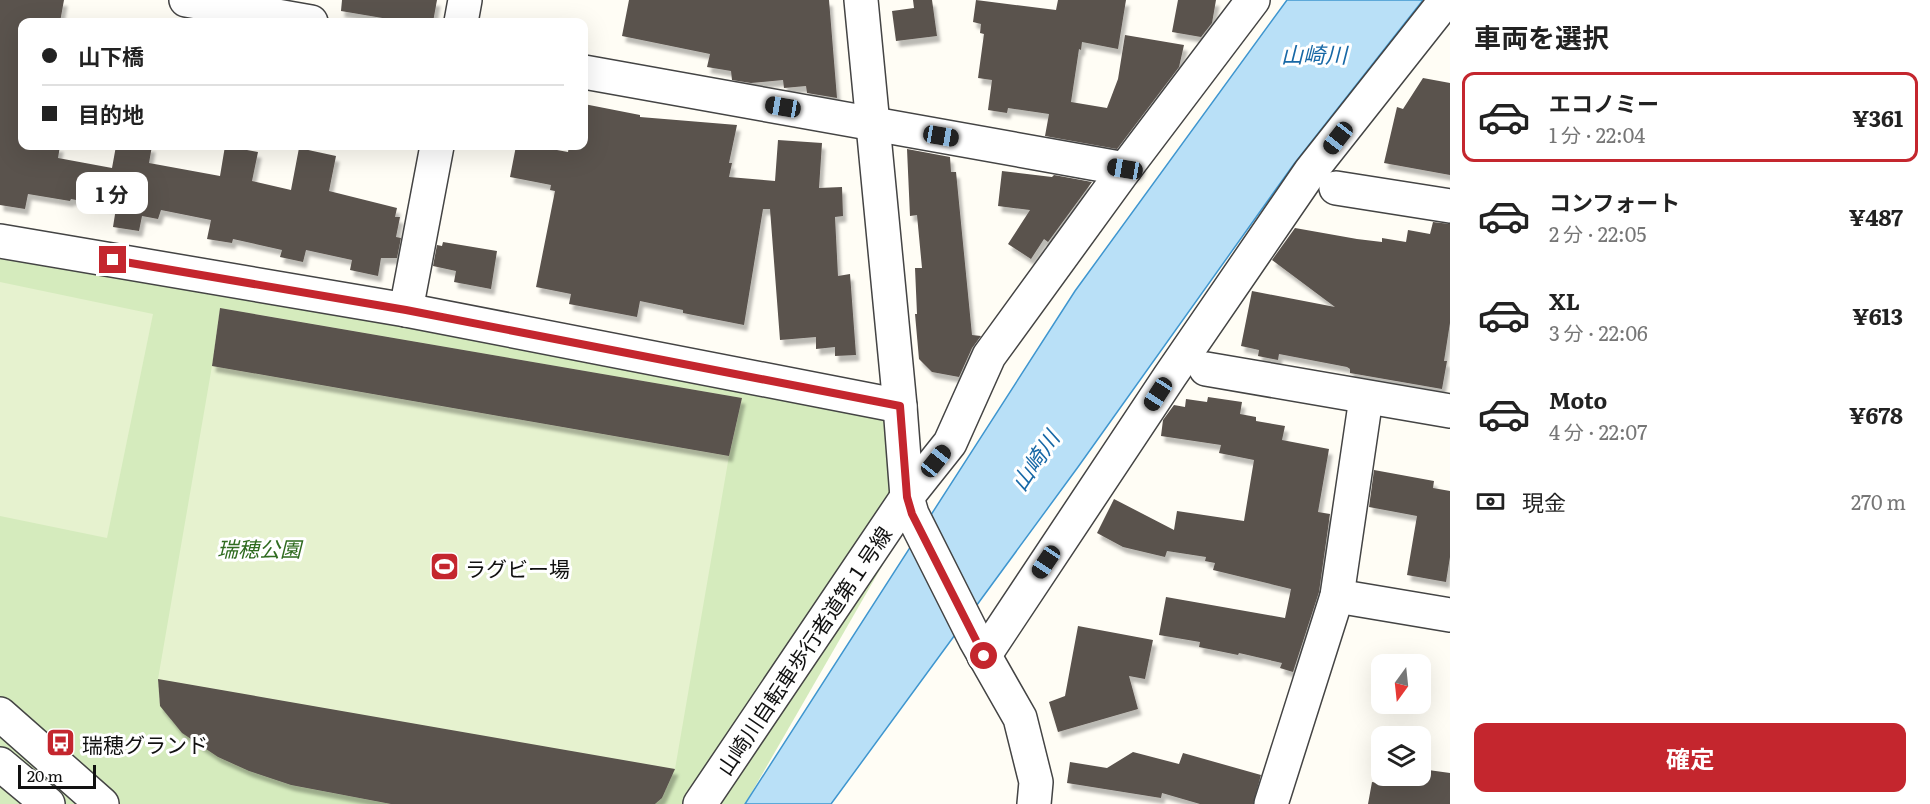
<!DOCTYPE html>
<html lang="ja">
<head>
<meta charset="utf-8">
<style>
	body { margin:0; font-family:Literata,"Noto Sans JP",serif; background:#f2f2f2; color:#222; height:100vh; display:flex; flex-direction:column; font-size:22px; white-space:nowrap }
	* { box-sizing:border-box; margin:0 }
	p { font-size:20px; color:#767676 }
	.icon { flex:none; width:33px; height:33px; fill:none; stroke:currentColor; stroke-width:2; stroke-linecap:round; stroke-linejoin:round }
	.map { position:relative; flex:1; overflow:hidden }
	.details { display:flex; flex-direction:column; background:#fff; width:480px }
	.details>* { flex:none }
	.guide { position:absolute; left:18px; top:18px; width:570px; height:132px; border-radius:12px; box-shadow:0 6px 24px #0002; display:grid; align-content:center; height:132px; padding:0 24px; background:#fff }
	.needle { width:39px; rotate:195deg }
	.tools { position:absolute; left:1371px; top:654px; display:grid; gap:12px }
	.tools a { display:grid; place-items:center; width:60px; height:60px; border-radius:12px; background:#fff; box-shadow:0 6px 24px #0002; font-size:30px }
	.scale { position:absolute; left:18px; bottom:15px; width:78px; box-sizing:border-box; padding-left:6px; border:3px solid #111; border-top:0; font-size:16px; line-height:21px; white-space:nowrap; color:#111; -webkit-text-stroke:4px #fff; paint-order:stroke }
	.end { position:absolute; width:27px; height:27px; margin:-14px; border:8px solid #c4262e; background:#fff; box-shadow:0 0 0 3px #fff }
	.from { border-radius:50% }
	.bubble { position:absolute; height:42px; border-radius:12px; background:#fff; box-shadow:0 6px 24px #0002; font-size:20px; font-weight:700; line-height:42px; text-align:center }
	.car { position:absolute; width:18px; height:36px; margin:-18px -9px; border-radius:8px; box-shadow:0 0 4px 2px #0007; background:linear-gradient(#222 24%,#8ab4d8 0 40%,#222 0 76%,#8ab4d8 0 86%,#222 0) }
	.guide b { display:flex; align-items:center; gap:21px; height:57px; font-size:22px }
	.guide b+b { border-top:2px solid #e0e0e0 }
	.guide i { width:15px; height:15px; background:#222 }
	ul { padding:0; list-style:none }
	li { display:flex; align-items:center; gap:18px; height:90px; margin:0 12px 9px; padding:0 12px; border:3px solid transparent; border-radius:12px }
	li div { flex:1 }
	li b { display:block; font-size:22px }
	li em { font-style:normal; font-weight:700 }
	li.on { border-color:#c4262e }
	li>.icon { width:54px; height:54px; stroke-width:1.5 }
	h2 { padding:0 24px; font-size:27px; line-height:72px }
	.pay { display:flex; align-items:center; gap:15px; height:66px; padding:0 24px; font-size:22px }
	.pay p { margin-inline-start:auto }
	.cta { display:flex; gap:12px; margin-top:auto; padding:12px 24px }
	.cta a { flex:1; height:69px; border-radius:12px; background:#c4262e; color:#fff; font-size:24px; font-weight:700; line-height:69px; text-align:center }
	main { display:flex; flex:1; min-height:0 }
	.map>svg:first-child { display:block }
	.green { fill:#d5ebbd }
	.pitch { fill:#e6f2cf }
	.water { fill:#b9e0f7; stroke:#3f96cf; stroke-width:1.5 }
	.building { fill:#5a524d; filter:url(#shadow) }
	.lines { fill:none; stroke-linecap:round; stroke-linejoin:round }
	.minor-casing { stroke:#444; stroke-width:36 }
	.minor { stroke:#fff; stroke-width:33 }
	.route { stroke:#c4262e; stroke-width:8 }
	.labels { text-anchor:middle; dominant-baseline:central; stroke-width:6; stroke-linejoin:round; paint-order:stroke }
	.park-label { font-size:21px; font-style:italic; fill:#2f6b1f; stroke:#fff }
	.poi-label { font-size:21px; fill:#111; stroke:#fff; text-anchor:start }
	.street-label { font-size:21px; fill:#111; stroke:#fff }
	.water-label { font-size:22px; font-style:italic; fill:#1768a6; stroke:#fff }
</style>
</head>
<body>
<main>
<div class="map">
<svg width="1450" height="804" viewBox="0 0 1450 804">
	<defs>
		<filter id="shadow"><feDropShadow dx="3.5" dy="6" stdDeviation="1.5" flood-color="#0004"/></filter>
	</defs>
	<rect width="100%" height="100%" fill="#fffdf5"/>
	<polygon class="green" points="0,241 900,406 912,514 745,804 0,804"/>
	<g class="pitch">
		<polygon points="0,282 153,314 107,538 0,516"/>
		<polygon points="220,308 742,398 729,456 675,769 662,798 655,804 391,804 291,785 249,771 218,757 182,733 160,706 158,679 212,366"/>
	</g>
	<polygon class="water" points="1287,0 1423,0 1294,164 1078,467 831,804 745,804 1075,291"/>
	<g class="building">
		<polygon points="0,0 64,0 60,22 22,22 22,146 60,146 58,158 112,168 116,146 152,146 149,163 220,176 225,146 258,152 252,181 291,190 299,148 336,156 329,191 397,208 395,217 400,217 396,237 401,238 397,258 381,258 378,276 350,270 352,260 306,250 303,262 280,257 282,250 233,239 232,243 207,239 211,220 161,210 158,219 142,216 139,231 113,227 116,208 71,199 70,201 28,194 25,209 0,205"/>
		<polygon points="342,0 437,0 433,22 406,22 341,11"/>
		<polygon points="629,0 829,0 837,98 807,93 806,86 784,88 783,80 751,83 732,80 731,71 707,67 710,54 622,36"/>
		<polygon points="913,0 932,0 937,36 896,41 892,11 914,8"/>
		<polygon points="976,0 1056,10 1058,0 1126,0 1118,49 1082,42 1081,50 1079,49 1071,102 1107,108 1118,79 1125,35 1184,45 1179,67 1117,149 1045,136 1049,114 1008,108 1007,113 988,110 992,80 978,78 984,34 980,33 981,24 973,22"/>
		<polygon points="1178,0 1216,0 1212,23 1201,37 1172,32"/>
		<polygon points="1423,78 1450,83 1450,175 1384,163 1397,107 1403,109"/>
		<polygon points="584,104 640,115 640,117 737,125 729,163 732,163 729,177 775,181 778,140 822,143 819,188 842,187 843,216 835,217 838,276 850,274 856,355 835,356 835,347 816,349 816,337 780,340 770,209 763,209 744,325 683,313 683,310 640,301 637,317 569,304 571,294 536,287 555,191 550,190 551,185 510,177 516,146 535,146 568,152 569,146 584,146"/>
		<polygon points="907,149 950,157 951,172 956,172 972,335 981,336 972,348 959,377 932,372 919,359 915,314 917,314 915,268 922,268 917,215 910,216"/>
		<polygon points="1002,171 1052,177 1054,175 1092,182 1048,242 1044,239 1031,259 1008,244 1030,210 998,206"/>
		<polygon points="1433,222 1450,224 1450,323 1444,361 1447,361 1442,389 1350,373 1350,369 1347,367 1279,354 1278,360 1258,356 1259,350 1241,346 1252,291 1335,307 1272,260 1295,228 1357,239 1382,242 1382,238 1406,242 1408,230 1430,234"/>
		<polygon points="443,242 497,251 491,289 454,282 456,271 433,266 437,245 442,246"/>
		<polygon points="220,308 742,398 729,456 212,366"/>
		<polygon points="1208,397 1242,402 1240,414 1256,417 1256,421 1285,426 1282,440 1329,449 1318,512 1330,514 1319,592 1293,672 1280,668 1282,663 1239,653 1238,655 1199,647 1200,642 1159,635 1166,597 1285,618 1291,589 1213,570 1215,563 1205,561 1206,557 1167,551 1165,557 1123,547 1097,533 1114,499 1174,530 1177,511 1244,521 1254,460 1219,453 1221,445 1161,436 1163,420 1174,405 1185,407 1186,399 1207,402"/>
		<polygon points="1374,470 1434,481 1433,488 1450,491 1450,557 1446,582 1407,575 1417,516 1369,507"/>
		<polygon points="1078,626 1153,640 1145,679 1129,676 1138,709 1058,732 1049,702 1065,696"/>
		<polygon points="158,679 675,769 662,798 655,804 391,804 291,785 249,771 218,757 182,733 160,706"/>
		<polygon points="1133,752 1179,764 1183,753 1261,775 1253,804 1200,804 1162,793 1161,798 1067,783 1070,762 1107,768"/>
		<polygon points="1421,769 1450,773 1450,804 1368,804 1372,782 1379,783 1380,776 1420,776"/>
	</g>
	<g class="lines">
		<defs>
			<g id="minor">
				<polyline points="186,0 311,22"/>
				<polyline points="861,0 900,406 907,497 912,514 975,639 1020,718 1036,782 1034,804"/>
				<polyline points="461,22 465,0"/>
				<polyline points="584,72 1125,169"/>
				<polyline points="1336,188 1450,206"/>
				<polyline points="0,241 406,310 900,406"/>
				<polyline points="406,310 437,146"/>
				<polyline points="1206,369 1450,411"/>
				<polyline points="1337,596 1450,615"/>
				<polyline points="984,656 1170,376 1310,172 1446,0"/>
				<polyline points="0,714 102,804"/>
				<polyline points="0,764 48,804"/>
				<polyline points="700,804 907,497 950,443 989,356 1125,169 1253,0"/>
				<polyline points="1271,804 1337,596 1366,398"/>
			</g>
		</defs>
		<use href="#minor" class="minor-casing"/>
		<use href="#minor" class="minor"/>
	</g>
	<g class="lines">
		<polyline class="route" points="113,260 406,310 900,406 907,497 912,514 984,656"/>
	</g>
	<defs>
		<symbol id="stadium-square" viewBox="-11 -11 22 22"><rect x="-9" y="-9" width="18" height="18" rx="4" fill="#c4262e" stroke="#fff"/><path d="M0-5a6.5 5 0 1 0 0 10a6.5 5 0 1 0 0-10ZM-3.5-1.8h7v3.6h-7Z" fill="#fff"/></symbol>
		<symbol id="bus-square" viewBox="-11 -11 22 22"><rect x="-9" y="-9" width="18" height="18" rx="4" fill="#c4262e" stroke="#fff"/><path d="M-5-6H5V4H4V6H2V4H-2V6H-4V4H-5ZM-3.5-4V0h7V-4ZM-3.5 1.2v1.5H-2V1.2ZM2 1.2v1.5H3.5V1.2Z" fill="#fff"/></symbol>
	</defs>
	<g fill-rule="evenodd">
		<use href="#stadium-square" x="428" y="550" width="33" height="33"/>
		<use href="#bus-square" x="44" y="726" width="33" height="33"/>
	</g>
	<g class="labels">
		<g class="park-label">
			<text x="259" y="547">瑞穂公園</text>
		</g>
		<g class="poi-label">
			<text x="465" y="567">ラグビー場</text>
			<text x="82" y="743">瑞穂グランド</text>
		</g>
		<g class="street-label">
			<text transform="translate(803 650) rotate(-56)">山崎川自転車歩行者道第１号線</text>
		</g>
		<g class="water-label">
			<text x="1314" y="53">山崎川</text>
			<text transform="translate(1034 460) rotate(-56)">山崎川</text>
		</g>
	</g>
</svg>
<div class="tools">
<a><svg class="needle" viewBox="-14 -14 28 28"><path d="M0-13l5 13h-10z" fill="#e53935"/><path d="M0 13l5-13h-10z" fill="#767676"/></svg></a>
<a><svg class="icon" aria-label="layers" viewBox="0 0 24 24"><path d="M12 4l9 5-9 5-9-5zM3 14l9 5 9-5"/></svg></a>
</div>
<div class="scale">20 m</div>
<i class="end from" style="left:984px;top:656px"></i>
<i class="end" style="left:113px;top:260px"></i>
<div class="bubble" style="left:76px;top:172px;width:72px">1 分</div>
<i class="car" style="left:783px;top:107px;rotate:280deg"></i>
<i class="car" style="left:941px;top:136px;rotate:100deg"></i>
<i class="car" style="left:1338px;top:138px;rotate:218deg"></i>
<i class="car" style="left:1125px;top:169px;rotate:280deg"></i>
<i class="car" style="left:1158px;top:394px;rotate:213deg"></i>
<i class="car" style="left:936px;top:461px;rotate:39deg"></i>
<i class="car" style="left:1046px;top:562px;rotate:214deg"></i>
<div class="guide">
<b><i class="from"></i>山下橋</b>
<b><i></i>目的地</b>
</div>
</div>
<section class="details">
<h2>車両を選択</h2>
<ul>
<li class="on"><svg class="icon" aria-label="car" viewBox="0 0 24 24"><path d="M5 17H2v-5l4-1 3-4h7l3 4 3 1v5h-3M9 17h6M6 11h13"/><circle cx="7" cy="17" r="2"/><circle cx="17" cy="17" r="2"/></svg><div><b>エコノミー</b><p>1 分 · 22:04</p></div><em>¥361</em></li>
<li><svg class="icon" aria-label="car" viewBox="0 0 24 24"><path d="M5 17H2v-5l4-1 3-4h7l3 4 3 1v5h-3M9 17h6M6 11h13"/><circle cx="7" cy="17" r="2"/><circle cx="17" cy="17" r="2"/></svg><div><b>コンフォート</b><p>2 分 · 22:05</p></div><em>¥487</em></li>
<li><svg class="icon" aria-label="car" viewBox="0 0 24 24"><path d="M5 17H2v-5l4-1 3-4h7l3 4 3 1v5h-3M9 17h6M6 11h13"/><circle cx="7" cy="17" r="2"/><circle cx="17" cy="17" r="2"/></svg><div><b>XL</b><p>3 分 · 22:06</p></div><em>¥613</em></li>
<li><svg class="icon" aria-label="car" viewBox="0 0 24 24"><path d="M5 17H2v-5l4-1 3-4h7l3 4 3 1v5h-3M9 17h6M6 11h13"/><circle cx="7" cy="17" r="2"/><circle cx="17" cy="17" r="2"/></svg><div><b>Moto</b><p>4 分 · 22:07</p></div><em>¥678</em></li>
</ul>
<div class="pay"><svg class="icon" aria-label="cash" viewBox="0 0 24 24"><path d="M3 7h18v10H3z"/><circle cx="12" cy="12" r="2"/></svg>現金<p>270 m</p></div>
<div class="cta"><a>確定</a></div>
</section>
</main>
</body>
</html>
